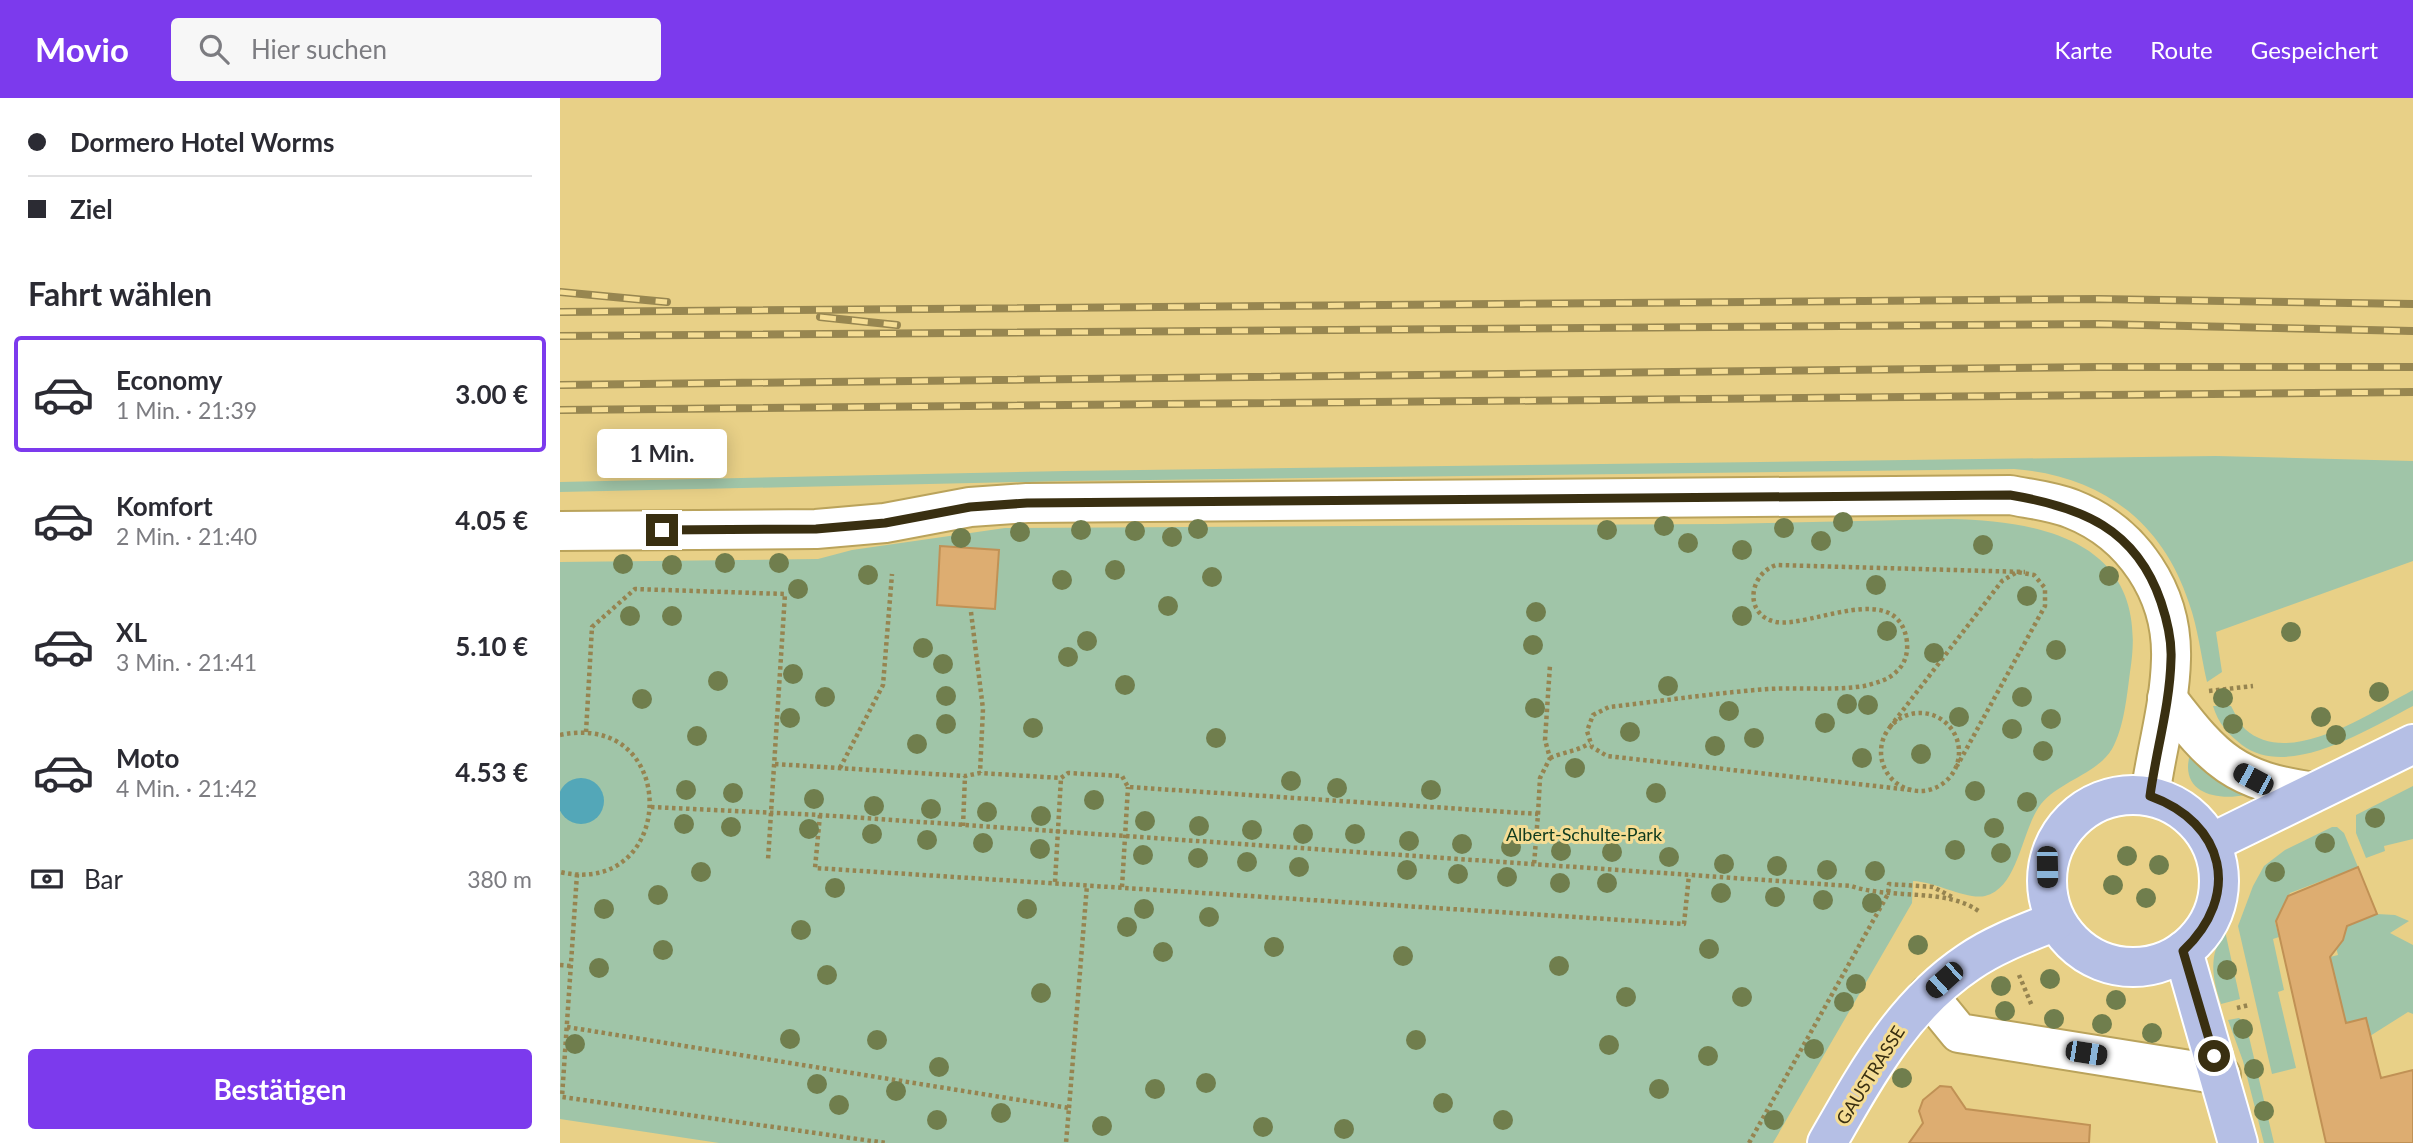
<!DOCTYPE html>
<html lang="de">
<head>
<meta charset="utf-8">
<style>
	body { margin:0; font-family:Lato,sans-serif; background:#f7f7f7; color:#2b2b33; height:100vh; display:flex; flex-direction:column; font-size:26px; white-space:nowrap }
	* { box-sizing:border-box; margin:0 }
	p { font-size:23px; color:#7c7c81 }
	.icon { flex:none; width:38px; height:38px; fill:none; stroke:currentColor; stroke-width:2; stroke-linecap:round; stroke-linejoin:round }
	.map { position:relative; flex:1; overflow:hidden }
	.details { display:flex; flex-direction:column; background:#fff; width:560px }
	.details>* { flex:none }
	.top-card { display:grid; align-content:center; height:154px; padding:0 28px; background:#fff }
	.end { position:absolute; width:32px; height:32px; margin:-16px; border:9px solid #392f11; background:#fff; box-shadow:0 0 0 4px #fff }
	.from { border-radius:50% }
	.bubble { position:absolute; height:49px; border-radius:7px; background:#fff; box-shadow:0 4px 18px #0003; font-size:23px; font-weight:700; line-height:49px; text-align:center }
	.car { position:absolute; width:21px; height:42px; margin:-21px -10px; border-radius:9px; box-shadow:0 0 5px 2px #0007; background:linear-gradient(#222 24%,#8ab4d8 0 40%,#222 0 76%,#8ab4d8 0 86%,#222 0) }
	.top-card b { display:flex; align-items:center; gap:24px; height:66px; font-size:26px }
	.top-card b+b { border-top:2px solid #e1e1e2 }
	.top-card i { width:18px; height:18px; background:#2b2b33 }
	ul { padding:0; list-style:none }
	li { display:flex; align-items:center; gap:21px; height:116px; margin:0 14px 10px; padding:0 14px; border:4px solid transparent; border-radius:7px }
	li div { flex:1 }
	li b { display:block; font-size:26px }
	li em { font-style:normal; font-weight:700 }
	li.active { border-color:#7c3aed }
	li>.icon { width:63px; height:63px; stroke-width:1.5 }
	h2 { padding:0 28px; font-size:32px; line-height:84px }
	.pay { display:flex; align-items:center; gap:18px; height:77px; padding:0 28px; font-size:26px }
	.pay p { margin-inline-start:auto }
	.primary-button { display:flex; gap:14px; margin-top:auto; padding:14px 28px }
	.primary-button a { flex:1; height:80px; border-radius:7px; background:#7c3aed; color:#fff; font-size:28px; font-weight:700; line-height:80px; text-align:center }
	header { display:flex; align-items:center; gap:42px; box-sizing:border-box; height:98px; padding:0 35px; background:#7c3aed; color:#fff }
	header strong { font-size:33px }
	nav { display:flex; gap:38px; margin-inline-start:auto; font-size:24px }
	.search { width:490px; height:63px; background:#f7f7f7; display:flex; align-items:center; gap:18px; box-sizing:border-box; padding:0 24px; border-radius:7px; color:#7c7c81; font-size:26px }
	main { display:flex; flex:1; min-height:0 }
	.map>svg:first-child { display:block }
	.green { fill:#a0c5a8 }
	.water { fill:#53a7b8 }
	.building { fill:#ddad71; stroke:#c09155; stroke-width:2 }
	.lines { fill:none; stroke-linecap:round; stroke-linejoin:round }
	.minor-casing { stroke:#baa35b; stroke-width:42 }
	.major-casing { stroke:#fff; stroke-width:42 }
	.path { stroke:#968450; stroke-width:4.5; stroke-dasharray:3.5 3.5; stroke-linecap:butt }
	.minor { stroke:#fff; stroke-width:38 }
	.major { stroke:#b5bfe5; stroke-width:38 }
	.rail-casing { stroke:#978650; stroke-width:8 }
	.rail { stroke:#f5dd94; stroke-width:5; stroke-dasharray:16; stroke-linecap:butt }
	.tree { fill:#707e4d }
	.route { stroke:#392f11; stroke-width:9 }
	.labels { text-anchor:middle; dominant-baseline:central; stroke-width:6; stroke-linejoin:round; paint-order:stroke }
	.park-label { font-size:18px; fill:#0e3a1e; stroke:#f5dd94 }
	.street-label { font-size:18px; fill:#392f11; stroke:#f5dd94 }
</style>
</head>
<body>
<header>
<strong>Movio</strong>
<div class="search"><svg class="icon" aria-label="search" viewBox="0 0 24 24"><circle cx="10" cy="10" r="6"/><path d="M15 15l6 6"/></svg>Hier suchen</div>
<nav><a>Karte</a><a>Route</a><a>Gespeichert</a></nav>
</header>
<main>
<section class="details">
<div class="top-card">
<b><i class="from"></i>Dormero Hotel Worms</b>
<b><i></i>Ziel</b>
</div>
<h2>Fahrt wählen</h2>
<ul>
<li class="active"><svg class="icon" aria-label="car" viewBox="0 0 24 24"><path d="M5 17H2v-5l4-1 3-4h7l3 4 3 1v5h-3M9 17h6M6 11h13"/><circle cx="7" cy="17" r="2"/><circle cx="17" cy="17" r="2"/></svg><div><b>Economy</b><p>1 Min. · 21:39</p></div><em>3.00 €</em></li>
<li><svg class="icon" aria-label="car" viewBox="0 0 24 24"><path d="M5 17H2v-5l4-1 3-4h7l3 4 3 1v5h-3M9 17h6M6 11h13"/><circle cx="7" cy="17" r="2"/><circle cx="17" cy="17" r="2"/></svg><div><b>Komfort</b><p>2 Min. · 21:40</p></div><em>4.05 €</em></li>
<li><svg class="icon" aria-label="car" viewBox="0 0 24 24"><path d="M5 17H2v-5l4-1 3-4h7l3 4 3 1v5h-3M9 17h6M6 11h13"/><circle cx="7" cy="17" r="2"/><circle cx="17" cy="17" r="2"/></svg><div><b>XL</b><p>3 Min. · 21:41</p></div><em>5.10 €</em></li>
<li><svg class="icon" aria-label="car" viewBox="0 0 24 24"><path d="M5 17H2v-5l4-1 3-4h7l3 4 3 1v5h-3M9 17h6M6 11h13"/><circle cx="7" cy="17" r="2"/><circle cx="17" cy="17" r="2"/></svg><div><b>Moto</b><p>4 Min. · 21:42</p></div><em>4.53 €</em></li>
</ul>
<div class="pay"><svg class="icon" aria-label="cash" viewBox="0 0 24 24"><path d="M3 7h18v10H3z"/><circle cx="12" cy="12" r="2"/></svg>Bar<p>380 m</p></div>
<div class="primary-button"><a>Bestätigen</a></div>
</section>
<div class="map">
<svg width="1853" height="1045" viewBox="0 0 1853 1045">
	<rect width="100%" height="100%" fill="#e8d087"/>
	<g class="green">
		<path d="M 1656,358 L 1853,363 L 1853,463 L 1656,534 L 1662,574 L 1647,584 C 1641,558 1638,530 1629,505 C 1602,422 1539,377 1454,371 L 508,383 L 0,394 L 0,384 L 506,373 Z"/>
		<path d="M 1390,421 C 1491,423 1591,448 1570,574 C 1567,597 1564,630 1552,651 C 1537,676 1500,683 1481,706 C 1461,732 1459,790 1425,798 C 1407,802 1376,784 1353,783 L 1352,805 L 1213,1045 L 159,1045 L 0,1021 L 0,464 L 258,461 L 292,452 L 445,430 L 1162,426 Z"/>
		<path d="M 1853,592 L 1853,608 C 1808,631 1729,682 1682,647 C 1668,636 1658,625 1653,608 L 1671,608 C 1675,615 1679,625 1685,631 C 1729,671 1810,615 1853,592 Z"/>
		<path d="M 1630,656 L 1686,694 L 1685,697 C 1656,703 1619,695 1630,656 Z"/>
		<polygon points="1853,688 1853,741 1824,748 1825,753 1806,760 1796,735 1796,717"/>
		<polygon points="1772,729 1777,729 1784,735 1798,769 1730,795 1715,824 1719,839 1713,841 1724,892 1718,894 1736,970 1712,976 1678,828 1693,788 1704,768 1725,752"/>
		<polygon points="1817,816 1835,817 1849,823 1830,835 1853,847 1853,916 1848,914 1810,938 1806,920 1786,925 1770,859 1778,857 1776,849 1785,837 1782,828"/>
		<path d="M 1665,833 L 1680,901 L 1661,906 C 1652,880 1648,857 1665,833 Z"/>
		<polygon points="1679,920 1686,926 1714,1045 1704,1045 1683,963 1668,922"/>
	</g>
	<circle class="water" cx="21" cy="703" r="23"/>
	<g class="building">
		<polygon points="380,448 439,452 435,511 377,507"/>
		<polygon points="1798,769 1817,816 1787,828 1783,842 1770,859 1786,925 1806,920 1821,980 1853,972 1853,1045 1766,1045 1716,823 1728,798"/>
		<polygon points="1380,988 1391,989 1406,1011 1530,1027 1529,1045 1349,1045 1363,1025 1359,1013 1363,1002"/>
	</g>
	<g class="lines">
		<defs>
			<g id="minor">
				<path d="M 0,433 L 256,431 L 325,425 L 410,409 L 467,405 L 1450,397 C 1470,401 1492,403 1512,411 C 1573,435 1613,495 1611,561 C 1610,607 1596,653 1590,698"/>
				<path d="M 1607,600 C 1655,663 1675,683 1755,694"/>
				<polyline points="1368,897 1399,935 1661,977"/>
			</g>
			<g id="major">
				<circle cx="1573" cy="783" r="86"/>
				<polyline points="1651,745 1853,646"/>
				<polyline points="1623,853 1678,1045"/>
				<path d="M 1267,1045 C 1306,977 1342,909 1409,864 C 1435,846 1466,835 1496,823"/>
			</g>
		</defs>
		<use href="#minor" class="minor-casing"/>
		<use href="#major" class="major-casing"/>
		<g class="path">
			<polyline points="411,514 423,611 420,675"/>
			<polyline points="1649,593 1693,588"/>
			<circle cx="1360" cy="654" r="39"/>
			<polyline points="1330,629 1442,483 1457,474 1474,477 1485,490 1485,508 1397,668"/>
			<polyline points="26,634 32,529 75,491 225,496 208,762"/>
			<path d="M 0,637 C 122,612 117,801 0,774"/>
			<path d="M 990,660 C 1004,654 1018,653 1030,645"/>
			<polyline points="215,666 405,678 420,675 501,680 508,675 562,678 568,689 978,716 974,767"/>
			<polyline points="280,670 323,587 332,476"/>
			<path d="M 1351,692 L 1047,658 L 1032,649 L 1027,633 L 1033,617 L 1049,609 C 1102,603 1155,595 1208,591 C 1240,589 1272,593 1304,588 C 1316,585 1329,582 1337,573 C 1345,566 1348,555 1347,544 C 1339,480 1251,530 1216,524 C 1183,517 1189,476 1216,467 L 1465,474"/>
			<path d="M 91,709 L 260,717 L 1291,788 C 1332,802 1386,789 1420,814"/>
			<polyline points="978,716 980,680 990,660 985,642 990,567"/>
			<polyline points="260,717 255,770 1124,826 1129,777"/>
			<polyline points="403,728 405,678"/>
			<polyline points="17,776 2,999 326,1045"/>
			<polyline points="495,784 501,680"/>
			<polyline points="562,789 568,689"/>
			<polyline points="0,867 11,868"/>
			<polyline points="1459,877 1472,908"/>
			<polyline points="1677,910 1689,907"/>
			<polyline points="7,929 509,1010 506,1045"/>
			<polyline points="509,1010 527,787"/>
			<polyline points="1189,1045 1328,796 1329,786 1373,789 1394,800"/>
		</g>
		<use href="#minor" class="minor"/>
		<use href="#major" class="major"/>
		<defs>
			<g id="rail">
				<polyline points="0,194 107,204"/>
				<polyline points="0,214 1538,201 1853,206"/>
				<polyline points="260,219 337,227"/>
				<polyline points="0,238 1538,226 1853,233"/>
				<polyline points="0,287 1538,269 1853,269"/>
				<polyline points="0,312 1853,294"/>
			</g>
		</defs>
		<use href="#rail" class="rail-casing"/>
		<use href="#rail" class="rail"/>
	</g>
	<g class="tree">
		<circle cx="1283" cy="424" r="10"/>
		<circle cx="1104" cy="428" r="10"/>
		<circle cx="1224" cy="430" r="10"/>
		<circle cx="638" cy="431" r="10"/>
		<circle cx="521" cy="432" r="10"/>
		<circle cx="1047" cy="432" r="10"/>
		<circle cx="575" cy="433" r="10"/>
		<circle cx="460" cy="434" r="10"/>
		<circle cx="612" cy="439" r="10"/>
		<circle cx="401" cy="440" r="10"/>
		<circle cx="1261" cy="443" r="10"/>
		<circle cx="1128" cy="445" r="10"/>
		<circle cx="1423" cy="447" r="10"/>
		<circle cx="1182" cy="452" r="10"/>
		<circle cx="165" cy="465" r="10"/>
		<circle cx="219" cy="465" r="10"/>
		<circle cx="63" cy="466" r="10"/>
		<circle cx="112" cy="467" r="10"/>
		<circle cx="555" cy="472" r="10"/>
		<circle cx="308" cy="477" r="10"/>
		<circle cx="1549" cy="478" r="10"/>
		<circle cx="652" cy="479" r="10"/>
		<circle cx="502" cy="482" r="10"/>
		<circle cx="1316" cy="487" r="10"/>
		<circle cx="238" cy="491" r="10"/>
		<circle cx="1467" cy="498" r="10"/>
		<circle cx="608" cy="508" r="10"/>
		<circle cx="976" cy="514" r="10"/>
		<circle cx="70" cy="518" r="10"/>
		<circle cx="112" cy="518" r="10"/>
		<circle cx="1182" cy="518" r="10"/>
		<circle cx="1327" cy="533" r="10"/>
		<circle cx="1731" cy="534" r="10"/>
		<circle cx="527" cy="543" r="10"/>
		<circle cx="973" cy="547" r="10"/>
		<circle cx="363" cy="550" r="10"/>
		<circle cx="1496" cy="552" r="10"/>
		<circle cx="1374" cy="555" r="10"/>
		<circle cx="508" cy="559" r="10"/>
		<circle cx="383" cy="566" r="10"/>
		<circle cx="233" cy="576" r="10"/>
		<circle cx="158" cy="583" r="10"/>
		<circle cx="565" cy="587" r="10"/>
		<circle cx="1108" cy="588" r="10"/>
		<circle cx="1819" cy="594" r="10"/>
		<circle cx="386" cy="598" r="10"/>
		<circle cx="265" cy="599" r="10"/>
		<circle cx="1462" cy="599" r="10"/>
		<circle cx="1663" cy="600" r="10"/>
		<circle cx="82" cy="601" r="10"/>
		<circle cx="1287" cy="606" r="10"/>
		<circle cx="1308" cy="607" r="10"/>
		<circle cx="975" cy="610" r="10"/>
		<circle cx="1169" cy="613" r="10"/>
		<circle cx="1399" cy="619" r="10"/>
		<circle cx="1761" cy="619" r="10"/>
		<circle cx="230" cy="620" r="10"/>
		<circle cx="1491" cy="621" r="10"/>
		<circle cx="1265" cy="625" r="10"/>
		<circle cx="386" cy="626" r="10"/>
		<circle cx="1673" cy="626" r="10"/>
		<circle cx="473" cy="630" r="10"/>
		<circle cx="1452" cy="631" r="10"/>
		<circle cx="1070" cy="634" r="10"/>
		<circle cx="1776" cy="637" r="10"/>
		<circle cx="137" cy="638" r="10"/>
		<circle cx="656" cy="640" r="10"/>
		<circle cx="1194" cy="640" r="10"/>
		<circle cx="357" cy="646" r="10"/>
		<circle cx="1155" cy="648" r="10"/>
		<circle cx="1483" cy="653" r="10"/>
		<circle cx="1361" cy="656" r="10"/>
		<circle cx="1302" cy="660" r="10"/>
		<circle cx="1015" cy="670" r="10"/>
		<circle cx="731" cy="683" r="10"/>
		<circle cx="777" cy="690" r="10"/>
		<circle cx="126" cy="692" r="10"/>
		<circle cx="871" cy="692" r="10"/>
		<circle cx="1415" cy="693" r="10"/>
		<circle cx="173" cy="695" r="10"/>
		<circle cx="1096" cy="695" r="10"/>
		<circle cx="254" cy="701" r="10"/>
		<circle cx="534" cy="702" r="10"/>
		<circle cx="1467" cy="704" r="10"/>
		<circle cx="314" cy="708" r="10"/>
		<circle cx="371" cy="711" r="10"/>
		<circle cx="427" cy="714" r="10"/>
		<circle cx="481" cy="718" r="10"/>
		<circle cx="1815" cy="720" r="10"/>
		<circle cx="585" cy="723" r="10"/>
		<circle cx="124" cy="726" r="10"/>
		<circle cx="639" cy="728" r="10"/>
		<circle cx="171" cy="729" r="10"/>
		<circle cx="1434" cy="730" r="10"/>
		<circle cx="249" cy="731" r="10"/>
		<circle cx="692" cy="732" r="10"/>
		<circle cx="312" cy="736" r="10"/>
		<circle cx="743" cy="736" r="10"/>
		<circle cx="795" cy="736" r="10"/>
		<circle cx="367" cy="742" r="10"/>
		<circle cx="849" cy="743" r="10"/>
		<circle cx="423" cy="745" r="10"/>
		<circle cx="1765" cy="745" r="10"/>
		<circle cx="902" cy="746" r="10"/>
		<circle cx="951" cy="749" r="10"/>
		<circle cx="480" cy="751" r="10"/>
		<circle cx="1395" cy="752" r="10"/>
		<circle cx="1001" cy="753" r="10"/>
		<circle cx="1052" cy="754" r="10"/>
		<circle cx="1441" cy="755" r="10"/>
		<circle cx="583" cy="757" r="10"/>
		<circle cx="1567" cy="758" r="10"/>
		<circle cx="1109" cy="759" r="10"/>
		<circle cx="638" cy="760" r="10"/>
		<circle cx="687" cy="764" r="10"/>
		<circle cx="1164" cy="766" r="10"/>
		<circle cx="1599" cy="767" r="10"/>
		<circle cx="1217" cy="768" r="10"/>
		<circle cx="739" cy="769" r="10"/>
		<circle cx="847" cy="772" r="10"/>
		<circle cx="1267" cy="772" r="10"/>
		<circle cx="1315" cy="773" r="10"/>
		<circle cx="141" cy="774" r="10"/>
		<circle cx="1715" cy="774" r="10"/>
		<circle cx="898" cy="776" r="10"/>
		<circle cx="947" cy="779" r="10"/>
		<circle cx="1000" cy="785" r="10"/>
		<circle cx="1047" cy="785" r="10"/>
		<circle cx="1553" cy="787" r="10"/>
		<circle cx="275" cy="790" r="10"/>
		<circle cx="1161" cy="795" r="10"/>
		<circle cx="98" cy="797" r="10"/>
		<circle cx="1215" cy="799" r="10"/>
		<circle cx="1586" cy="800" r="10"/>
		<circle cx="1263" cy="802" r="10"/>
		<circle cx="1312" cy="805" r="10"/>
		<circle cx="44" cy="811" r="10"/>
		<circle cx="467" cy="811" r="10"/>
		<circle cx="584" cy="811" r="10"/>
		<circle cx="649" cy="819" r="10"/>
		<circle cx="567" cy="829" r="10"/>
		<circle cx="241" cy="832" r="10"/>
		<circle cx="1358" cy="847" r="10"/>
		<circle cx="714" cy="849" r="10"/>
		<circle cx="1149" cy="851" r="10"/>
		<circle cx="103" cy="852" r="10"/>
		<circle cx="603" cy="854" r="10"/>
		<circle cx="843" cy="858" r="10"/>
		<circle cx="999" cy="868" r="10"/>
		<circle cx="39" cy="870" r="10"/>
		<circle cx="1667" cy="872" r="10"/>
		<circle cx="267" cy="877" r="10"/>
		<circle cx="1490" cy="881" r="10"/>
		<circle cx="1296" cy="886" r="10"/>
		<circle cx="1441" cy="888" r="10"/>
		<circle cx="481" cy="895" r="10"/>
		<circle cx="1066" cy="899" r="10"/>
		<circle cx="1182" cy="899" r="10"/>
		<circle cx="1556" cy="902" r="10"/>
		<circle cx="1284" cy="904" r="10"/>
		<circle cx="1445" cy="913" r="10"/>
		<circle cx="1494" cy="921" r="10"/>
		<circle cx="1542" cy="926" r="10"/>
		<circle cx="1683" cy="931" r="10"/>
		<circle cx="1592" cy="935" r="10"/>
		<circle cx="230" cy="941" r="10"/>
		<circle cx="317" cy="942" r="10"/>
		<circle cx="856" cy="942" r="10"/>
		<circle cx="15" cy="946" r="10"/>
		<circle cx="1049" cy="947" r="10"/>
		<circle cx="1254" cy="951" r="10"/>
		<circle cx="1148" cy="958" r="10"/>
		<circle cx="379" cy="969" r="10"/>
		<circle cx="1694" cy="971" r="10"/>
		<circle cx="1342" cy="980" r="10"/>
		<circle cx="646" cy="985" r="10"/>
		<circle cx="257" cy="986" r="10"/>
		<circle cx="595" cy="991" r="10"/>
		<circle cx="1099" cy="991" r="10"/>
		<circle cx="336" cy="993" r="10"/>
		<circle cx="883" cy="1005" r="10"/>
		<circle cx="279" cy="1007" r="10"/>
		<circle cx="1704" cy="1013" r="10"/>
		<circle cx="441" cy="1015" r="10"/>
		<circle cx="377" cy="1022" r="10"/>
		<circle cx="943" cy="1022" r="10"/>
		<circle cx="1214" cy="1022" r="10"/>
		<circle cx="542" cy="1028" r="10"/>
		<circle cx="703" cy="1029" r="10"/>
		<circle cx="784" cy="1031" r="10"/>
	</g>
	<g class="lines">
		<path class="route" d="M 102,432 L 256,431 L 325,425 L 410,409 L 467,405 L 1450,397 C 1521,409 1576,430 1601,504 C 1607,522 1612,542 1611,561 C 1610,607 1596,653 1590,698 C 1665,725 1682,797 1623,853 L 1654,958"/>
	</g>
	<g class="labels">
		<g class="park-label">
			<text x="1024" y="736">Albert-Schulte-Park</text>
		</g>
		<g class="street-label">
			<text transform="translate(1310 977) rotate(-58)">GAUSTRASSE</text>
		</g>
	</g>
</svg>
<i class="end from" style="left:1654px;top:958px"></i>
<i class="end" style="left:102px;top:432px"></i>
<div class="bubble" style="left:37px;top:331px;width:130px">1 Min.</div>
<i class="car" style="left:1693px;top:681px;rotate:298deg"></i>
<i class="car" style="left:1487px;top:769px;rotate:179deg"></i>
<i class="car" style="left:1384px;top:882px;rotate:228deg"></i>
<i class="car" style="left:1526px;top:955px;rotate:99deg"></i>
</div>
</main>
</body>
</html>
